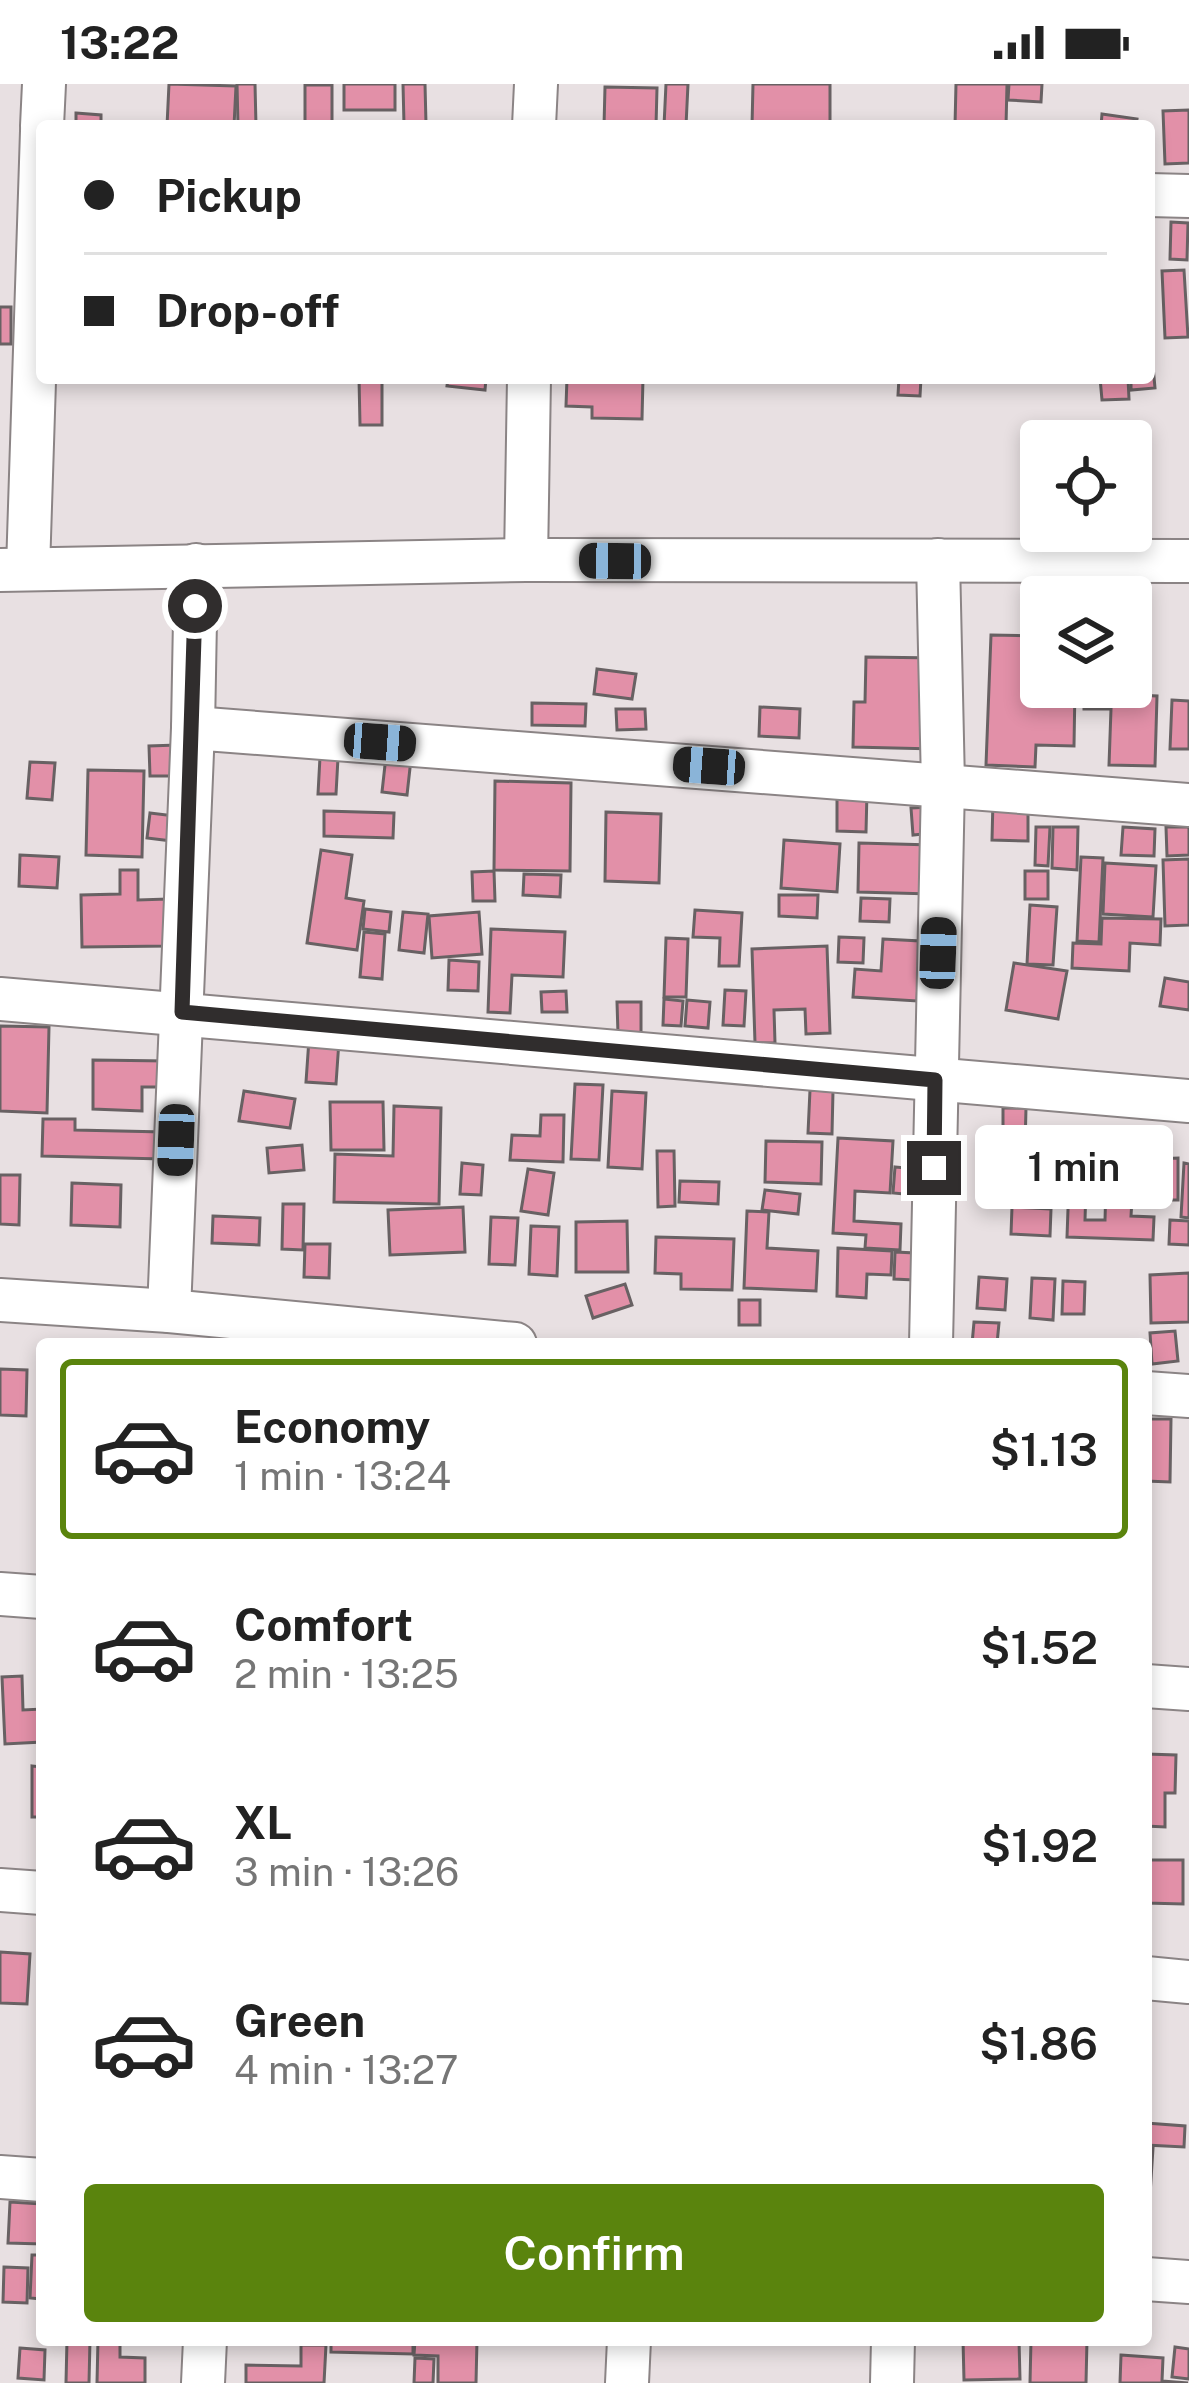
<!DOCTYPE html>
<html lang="en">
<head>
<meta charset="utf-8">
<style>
	body { margin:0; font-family:"Public Sans",sans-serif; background:#f6f6f6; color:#222; height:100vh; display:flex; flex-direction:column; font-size:45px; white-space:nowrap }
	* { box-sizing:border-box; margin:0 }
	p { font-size:39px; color:#767676 }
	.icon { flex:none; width:66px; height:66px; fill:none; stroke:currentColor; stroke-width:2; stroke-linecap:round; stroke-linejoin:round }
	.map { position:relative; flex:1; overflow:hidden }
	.drawer { position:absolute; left:36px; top:1254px; width:1116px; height:1008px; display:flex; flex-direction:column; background:#fff; border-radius:12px; box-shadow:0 6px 18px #0003 }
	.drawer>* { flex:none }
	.banner { position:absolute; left:36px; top:36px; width:1119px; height:264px; border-radius:12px; box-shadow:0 6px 18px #0003; display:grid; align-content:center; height:264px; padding:0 48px; background:#fff }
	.tools { position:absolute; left:1020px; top:336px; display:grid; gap:24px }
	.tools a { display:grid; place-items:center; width:132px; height:132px; border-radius:12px; background:#fff; box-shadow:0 6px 18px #0003; font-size:60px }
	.end { position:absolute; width:54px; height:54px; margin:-27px; border:15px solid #302d2d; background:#fff; box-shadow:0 0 0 6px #fff }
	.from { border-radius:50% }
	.bubble { position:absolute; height:84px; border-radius:12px; background:#fff; box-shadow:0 6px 18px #0003; font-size:39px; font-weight:600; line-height:84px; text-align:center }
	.car { position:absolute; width:36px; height:72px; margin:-36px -18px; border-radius:15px; box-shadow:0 0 9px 3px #0007; background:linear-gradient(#222 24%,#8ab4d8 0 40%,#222 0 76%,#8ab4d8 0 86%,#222 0) }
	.banner b { display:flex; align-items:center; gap:42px; height:114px; font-size:45px }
	.banner b+b { border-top:3px solid #e0e0e0 }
	.banner i { width:30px; height:30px; background:#222 }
	ul { padding:21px 0 0; list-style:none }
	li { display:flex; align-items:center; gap:36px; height:180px; margin:0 24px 18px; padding:0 24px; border:6px solid transparent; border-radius:12px }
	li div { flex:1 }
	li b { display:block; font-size:45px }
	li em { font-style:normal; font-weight:600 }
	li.selected { border-color:#5a840d }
	li>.icon { width:108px; height:108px; stroke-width:1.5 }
	.button { display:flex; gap:24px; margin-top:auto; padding:24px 48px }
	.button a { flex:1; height:138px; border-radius:12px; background:#5a840d; color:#fff; font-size:48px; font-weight:600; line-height:138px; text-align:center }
	.status { display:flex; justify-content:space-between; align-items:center; height:84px; padding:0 60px; background:#fff; direction:ltr }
	.status svg { height:33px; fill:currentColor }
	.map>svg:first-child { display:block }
	.building { fill:#e290a8; stroke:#686163; stroke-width:3 }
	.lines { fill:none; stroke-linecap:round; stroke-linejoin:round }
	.minor-casing { stroke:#8b8485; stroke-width:46 }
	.minor { stroke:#fff; stroke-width:42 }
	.route { stroke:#302d2d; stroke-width:15 }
</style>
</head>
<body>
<div class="status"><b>13:22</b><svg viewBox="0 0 49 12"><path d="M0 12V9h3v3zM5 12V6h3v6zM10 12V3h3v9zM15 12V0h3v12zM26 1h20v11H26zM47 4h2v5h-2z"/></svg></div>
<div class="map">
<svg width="1189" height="2299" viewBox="0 0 1189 2299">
	<rect width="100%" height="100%" fill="#e8e0e2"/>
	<g class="building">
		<polygon points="169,0 236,2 234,42 167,42"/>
		<polygon points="237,0 255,0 256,42 238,42"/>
		<rect x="344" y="0" width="51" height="26"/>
		<polygon points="403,0 425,0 426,40 404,40"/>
		<polygon points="666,0 688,0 686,42 664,42"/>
		<polygon points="753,0 830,0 830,42 752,42"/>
		<polygon points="956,0 1007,0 1006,42 955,42"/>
		<polygon points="1009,0 1042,0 1041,18 1008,16"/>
		<rect x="305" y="1" width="27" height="41"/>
		<polygon points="605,3 657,4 656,42 604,42"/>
		<polygon points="1189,26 1189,79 1165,80 1163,27"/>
		<polygon points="76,29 101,31 101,42 76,42"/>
		<polygon points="1102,30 1137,35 1136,42 1101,42"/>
		<polygon points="1171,138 1188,139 1187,176 1170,175"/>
		<polygon points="1184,186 1188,253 1165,254 1162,187"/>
		<rect x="0" y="223" width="11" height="37"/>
		<polygon points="1153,282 1155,304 1131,306 1131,294 1149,294 1149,283"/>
		<polygon points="359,294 382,294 382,341 360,341"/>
		<polygon points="448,294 486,294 485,306 447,302"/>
		<polygon points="567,294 643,294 642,335 592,334 592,323 566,322"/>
		<polygon points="899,294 921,294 920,312 898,311"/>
		<polygon points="1100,294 1128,294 1129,315 1102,316"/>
		<polygon points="991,551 1041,552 1041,603 1075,603 1074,662 1036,661 1035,683 986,681"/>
		<polygon points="866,573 938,574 935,665 853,663 854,618 865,618"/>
		<polygon points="597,585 636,590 632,615 594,610"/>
		<polygon points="1084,603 1113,603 1112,610 1157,612 1155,682 1109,681 1111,625 1084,625"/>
		<polygon points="1172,616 1189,617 1189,665 1170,665"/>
		<polygon points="532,619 586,620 585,642 532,641"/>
		<polygon points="760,623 800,625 799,654 759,652"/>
		<polygon points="616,625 645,625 646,645 617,646"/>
		<polygon points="177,661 179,692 150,692 149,662"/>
		<polygon points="387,663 412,666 407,711 382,708"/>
		<polygon points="320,673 338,674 336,710 318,710"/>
		<polygon points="30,678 55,679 52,716 27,714"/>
		<polygon points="88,686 144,687 142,773 86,771"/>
		<polygon points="495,697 571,699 570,787 494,786"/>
		<polygon points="837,707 867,708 866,748 837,747"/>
		<polygon points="993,716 1028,717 1028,757 992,756"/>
		<polygon points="931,723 933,749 913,751 911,724"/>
		<polygon points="324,727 394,729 393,754 324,752"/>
		<polygon points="606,728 661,730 659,799 605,797"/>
		<polygon points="150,729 175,732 172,757 147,754"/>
		<polygon points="1036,743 1050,743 1048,782 1035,781"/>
		<polygon points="1053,743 1078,743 1077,786 1052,784"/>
		<polygon points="1123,743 1155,745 1154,772 1121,771"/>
		<polygon points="1166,743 1189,743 1189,771 1167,772"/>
		<polygon points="784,756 840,760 837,808 781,804"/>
		<polygon points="859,759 932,761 931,810 858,808"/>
		<polygon points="321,766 352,771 346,814 364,817 357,866 307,859"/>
		<polygon points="20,771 59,773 57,804 19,802"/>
		<polygon points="1081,773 1103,774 1099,858 1077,857"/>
		<polygon points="1189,775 1189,841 1165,842 1163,776"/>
		<polygon points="1105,779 1156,782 1153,833 1103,830"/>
		<polygon points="120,786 138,786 138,816 167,815 169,862 82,863 81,811 120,810"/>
		<polygon points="494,787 495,817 473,817 472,788"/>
		<rect x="1025" y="787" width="23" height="28"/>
		<polygon points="524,790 561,791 560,813 523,811"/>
		<polygon points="779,811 818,811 817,834 779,832"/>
		<polygon points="861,814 890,815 889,838 860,837"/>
		<polygon points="1030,821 1057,823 1053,881 1027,880"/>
		<polygon points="365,825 391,828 389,848 363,845"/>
		<polygon points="695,826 742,829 739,882 719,882 720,854 693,853"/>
		<polygon points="403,828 428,830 424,869 399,866"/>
		<polygon points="479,828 482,870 432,874 429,832"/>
		<polygon points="1102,834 1161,835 1160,861 1130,859 1129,887 1072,884 1073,859 1101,860"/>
		<polygon points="491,845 565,848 563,893 512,891 510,929 488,928"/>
		<polygon points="364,848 385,850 382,895 360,893"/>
		<polygon points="839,853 864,854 863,879 838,878"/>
		<polygon points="666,854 688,855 686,913 664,913"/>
		<polygon points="883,855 920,857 917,917 853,913 855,885 881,887"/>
		<polygon points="827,862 830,949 806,950 805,925 774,926 775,959 755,959 752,865"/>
		<polygon points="449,876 479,878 478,907 448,906"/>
		<polygon points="1014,879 1067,887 1058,935 1006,926"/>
		<polygon points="1165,894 1189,898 1189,926 1160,922"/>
		<polygon points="725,906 746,907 744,942 723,941"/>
		<polygon points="566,907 567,928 542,928 541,908"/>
		<polygon points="664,915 683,917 681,942 663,941"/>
		<polygon points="687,916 710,918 708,944 685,942"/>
		<polygon points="617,918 641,918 641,950 618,950"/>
		<polygon points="0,942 49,943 47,1029 0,1027"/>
		<polygon points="309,955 339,957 336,1000 306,998"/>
		<polygon points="93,976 167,977 167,1003 142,1003 142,1027 93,1025"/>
		<polygon points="575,1000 603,1001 599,1076 571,1075"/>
		<polygon points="810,1006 833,1007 832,1050 808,1049"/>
		<polygon points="244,1007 295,1015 290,1044 239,1037"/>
		<polygon points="612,1007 646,1009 642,1085 608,1083"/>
		<polygon points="330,1018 383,1018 384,1066 331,1066"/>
		<polygon points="394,1022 441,1024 439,1120 334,1118 335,1070 393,1072"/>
		<polygon points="1003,1024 1026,1024 1025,1064 1003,1064"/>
		<polygon points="541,1031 564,1031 563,1078 510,1076 512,1051 540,1052"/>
		<polygon points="43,1035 75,1035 75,1046 164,1048 162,1075 42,1072"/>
		<polygon points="838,1054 893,1057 890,1109 855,1107 854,1137 901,1140 900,1166 865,1164 866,1151 833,1149"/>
		<polygon points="766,1057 822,1058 821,1100 765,1098"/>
		<polygon points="302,1061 304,1086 269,1089 267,1064"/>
		<polygon points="981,1066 1032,1068 1031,1114 979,1112"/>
		<polygon points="1107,1066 1145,1068 1143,1099 1133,1099 1131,1132 1154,1133 1153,1156 1067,1153 1070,1070 1087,1070 1085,1136 1105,1136"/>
		<polygon points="657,1067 674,1067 675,1122 658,1123"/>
		<polygon points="1178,1074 1178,1116 1155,1116 1155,1075"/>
		<polygon points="462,1079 483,1081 481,1111 460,1110"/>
		<polygon points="1184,1079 1189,1080 1189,1134 1181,1133"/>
		<polygon points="895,1083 918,1085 916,1111 893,1109"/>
		<polygon points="528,1085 554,1089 548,1131 521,1127"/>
		<polygon points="0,1091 20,1091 19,1141 0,1140"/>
		<polygon points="680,1097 719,1098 718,1120 679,1118"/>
		<polygon points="72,1099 121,1101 120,1143 71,1141"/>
		<polygon points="765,1106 800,1110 798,1130 762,1126"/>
		<polygon points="283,1120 304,1120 303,1166 282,1165"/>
		<polygon points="463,1123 465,1168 390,1171 388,1126"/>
		<polygon points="1012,1123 1051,1125 1050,1152 1011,1150"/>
		<polygon points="747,1127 769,1128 767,1164 818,1167 816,1207 744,1204"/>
		<polygon points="213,1132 260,1134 259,1161 212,1159"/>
		<polygon points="491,1133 518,1134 515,1181 489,1180"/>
		<polygon points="1170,1136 1189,1137 1189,1161 1169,1160"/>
		<polygon points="627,1137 628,1188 576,1188 576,1138"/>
		<polygon points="531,1142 559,1143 557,1192 529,1190"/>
		<polygon points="656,1153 734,1155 732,1206 681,1205 681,1190 655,1189"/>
		<polygon points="305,1160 330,1160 329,1194 304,1193"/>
		<polygon points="838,1164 892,1167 891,1191 867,1190 866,1214 837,1212"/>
		<polygon points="895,1168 915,1169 914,1196 894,1195"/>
		<polygon points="1189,1189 1189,1238 1151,1239 1150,1191"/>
		<polygon points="979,1193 1007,1195 1005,1226 977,1224"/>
		<polygon points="1032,1194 1055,1195 1053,1236 1030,1234"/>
		<polygon points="1063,1197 1085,1198 1084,1230 1062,1230"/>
		<polygon points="625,1200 632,1221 593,1234 586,1212"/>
		<rect x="739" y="1216" width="21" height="25"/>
		<polygon points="974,1238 999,1239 997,1260 972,1260"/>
		<polygon points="1175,1247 1178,1277 1152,1280 1150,1249"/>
		<polygon points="0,1285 27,1286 26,1332 0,1331"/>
		<polygon points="1148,1335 1171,1335 1170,1398 1146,1397"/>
		<polygon points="22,1592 23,1626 42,1625 42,1658 5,1660 2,1593"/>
		<polygon points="1146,1670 1176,1671 1175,1709 1165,1709 1165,1743 1146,1742"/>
		<polygon points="32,1682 42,1683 42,1733 32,1733"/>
		<polygon points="1146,1776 1183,1776 1183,1820 1146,1819"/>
		<polygon points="0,1868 30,1870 27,1920 0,1919"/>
		<polygon points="1146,2039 1185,2042 1184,2063 1146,2061"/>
		<polygon points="1146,2064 1153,2064 1150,2111 1146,2111"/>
		<polygon points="10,2118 42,2120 42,2160 8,2159"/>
		<polygon points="32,2171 42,2171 42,2215 30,2214"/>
		<polygon points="4,2183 28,2184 27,2219 3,2218"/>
		<polygon points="67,2256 90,2256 89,2299 66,2299"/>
		<polygon points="98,2256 120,2256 120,2273 145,2274 145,2299 97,2299"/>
		<polygon points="331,2256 413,2256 413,2270 331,2268"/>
		<polygon points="415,2256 477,2256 476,2299 438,2299 438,2272 414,2271"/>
		<polygon points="963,2256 1019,2256 1020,2295 964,2296"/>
		<polygon points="1031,2256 1087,2256 1086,2299 1030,2299"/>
		<polygon points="301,2261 326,2261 324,2299 246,2299 246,2281 301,2282"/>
		<polygon points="1175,2263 1189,2265 1189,2295 1172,2293"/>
		<polygon points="20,2264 45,2266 44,2296 18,2294"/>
		<polygon points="1121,2271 1163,2274 1162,2297 1188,2299 1120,2299"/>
		<polygon points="415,2274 434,2275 433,2299 414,2299"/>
	</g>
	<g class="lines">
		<defs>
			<g id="minor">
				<polyline points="42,42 44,0"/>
				<polyline points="534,42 536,0"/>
				<polyline points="1149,111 1189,112"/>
				<polyline points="526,476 529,294"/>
				<polyline points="28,485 42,47"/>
				<polyline points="0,486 526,476 1189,477"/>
				<polyline points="193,644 196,481"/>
				<polyline points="0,915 1189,1017"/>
				<polyline points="0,1216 169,1227 515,1260"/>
				<polyline points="169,1227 193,644 1189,721"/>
				<polyline points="931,1260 943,700 938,476"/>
				<polyline points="1146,1309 1189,1312"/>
				<polyline points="0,1510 42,1513"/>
				<polyline points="1146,1602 1189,1605"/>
				<polyline points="0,1806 42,1809"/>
				<polyline points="1146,1894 1189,1898"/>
				<polyline points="0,2093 42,2096"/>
				<polyline points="1146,2195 1189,2198"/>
				<polyline points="203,2299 205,2256"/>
				<polyline points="627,2299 629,2256"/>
				<polyline points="892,2299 893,2256"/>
			</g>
		</defs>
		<use href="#minor" class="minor-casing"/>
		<use href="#minor" class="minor"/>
	</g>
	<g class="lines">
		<polyline class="route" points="195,522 182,928 935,996 934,1084"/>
	</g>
</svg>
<div class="tools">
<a><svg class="icon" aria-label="locate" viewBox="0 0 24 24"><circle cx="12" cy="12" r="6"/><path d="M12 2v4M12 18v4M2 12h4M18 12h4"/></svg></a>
<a><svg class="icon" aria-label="layers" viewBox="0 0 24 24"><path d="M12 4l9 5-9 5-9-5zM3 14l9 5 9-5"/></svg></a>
</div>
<i class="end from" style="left:195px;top:522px"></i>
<i class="end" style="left:934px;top:1084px"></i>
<div class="bubble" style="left:975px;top:1041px;width:198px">1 min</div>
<i class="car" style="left:615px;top:477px;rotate:271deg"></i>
<i class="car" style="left:380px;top:658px;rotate:94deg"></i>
<i class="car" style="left:709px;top:682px;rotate:274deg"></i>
<i class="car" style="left:938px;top:869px;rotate:2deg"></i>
<i class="car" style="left:176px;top:1056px;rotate:182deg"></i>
<div class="banner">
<b><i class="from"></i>Pickup</b>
<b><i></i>Drop-off</b>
</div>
<section class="drawer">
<ul>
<li class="selected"><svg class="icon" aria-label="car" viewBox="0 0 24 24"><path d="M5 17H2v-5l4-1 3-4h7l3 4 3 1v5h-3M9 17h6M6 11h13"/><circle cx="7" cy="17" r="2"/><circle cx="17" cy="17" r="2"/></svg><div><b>Economy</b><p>1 min · 13:24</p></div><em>$1.13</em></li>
<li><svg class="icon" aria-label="car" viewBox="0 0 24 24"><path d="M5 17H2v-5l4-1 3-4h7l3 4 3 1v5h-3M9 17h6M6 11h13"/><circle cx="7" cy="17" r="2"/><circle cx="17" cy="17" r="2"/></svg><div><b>Comfort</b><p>2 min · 13:25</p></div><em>$1.52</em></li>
<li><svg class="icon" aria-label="car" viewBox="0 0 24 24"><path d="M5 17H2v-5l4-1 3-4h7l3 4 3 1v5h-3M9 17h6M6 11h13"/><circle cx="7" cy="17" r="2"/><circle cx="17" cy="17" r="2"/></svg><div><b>XL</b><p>3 min · 13:26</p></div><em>$1.92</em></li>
<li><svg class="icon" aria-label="car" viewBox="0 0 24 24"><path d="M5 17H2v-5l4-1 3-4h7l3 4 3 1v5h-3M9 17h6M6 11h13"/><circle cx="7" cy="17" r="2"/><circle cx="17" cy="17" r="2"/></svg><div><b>Green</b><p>4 min · 13:27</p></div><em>$1.86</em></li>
</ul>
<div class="button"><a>Confirm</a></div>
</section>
</div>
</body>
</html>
